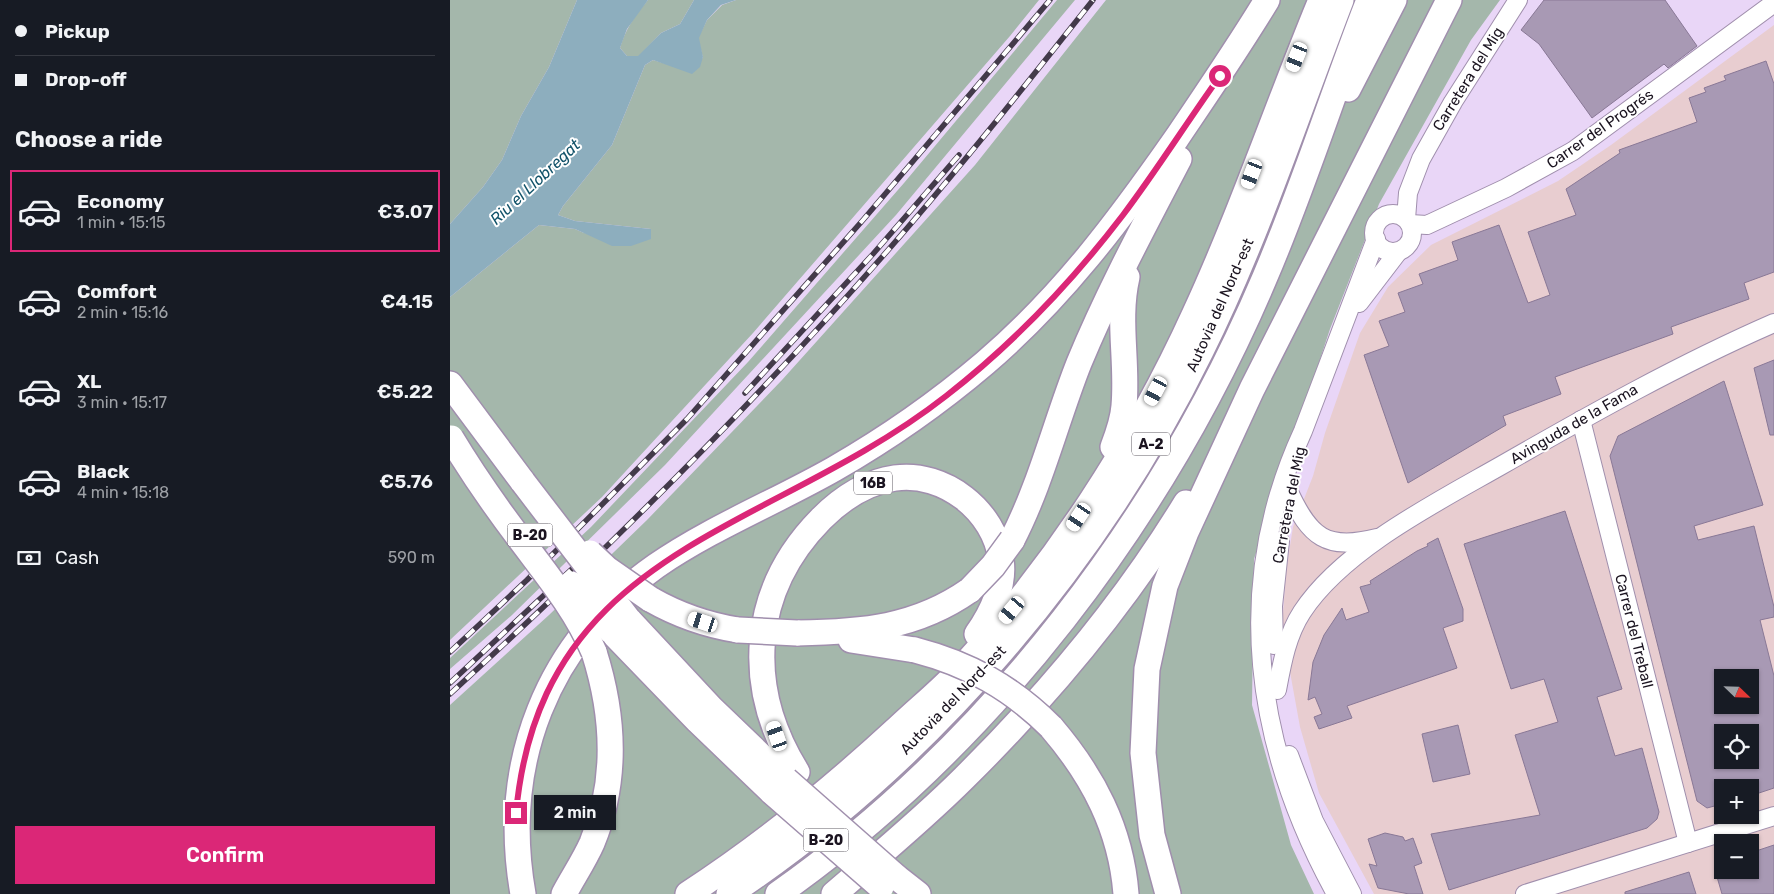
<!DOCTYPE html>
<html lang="en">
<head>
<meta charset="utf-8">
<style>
	body { margin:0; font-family:Rubik,sans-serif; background:#242831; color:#f1f3f6; height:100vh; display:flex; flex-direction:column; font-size:19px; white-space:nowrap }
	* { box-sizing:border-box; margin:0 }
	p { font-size:16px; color:#9ea1a6 }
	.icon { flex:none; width:28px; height:28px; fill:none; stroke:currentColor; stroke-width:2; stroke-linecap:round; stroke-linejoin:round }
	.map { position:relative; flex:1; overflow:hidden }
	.drawer { display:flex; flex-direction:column; background:#171b24; width:450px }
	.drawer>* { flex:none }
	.top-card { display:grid; align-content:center; height:110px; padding:0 15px; background:#171b24 }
	.needle { width:32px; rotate:113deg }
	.tools { position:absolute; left:1264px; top:669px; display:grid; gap:10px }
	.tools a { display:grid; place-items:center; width:45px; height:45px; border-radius:0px; background:#171b24; box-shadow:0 1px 4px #0004; font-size:25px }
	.end { position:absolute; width:22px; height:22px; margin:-11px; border:6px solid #db2777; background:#fff; box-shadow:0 0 0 2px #fff }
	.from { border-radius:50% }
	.bubble { position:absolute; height:35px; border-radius:0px; background:#171b24; box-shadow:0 1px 4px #0004; font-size:16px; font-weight:600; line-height:35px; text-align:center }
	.car { position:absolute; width:15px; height:30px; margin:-15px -8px; border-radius:6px; box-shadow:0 0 4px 1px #0007; background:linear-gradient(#fff 24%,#345 0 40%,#fff 0 76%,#345 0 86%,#fff 0) }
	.top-card b { display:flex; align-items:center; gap:18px; height:48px; font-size:19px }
	.top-card b+b { border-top:1px solid #363941 }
	.top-card i { width:12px; height:12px; background:#f1f3f6 }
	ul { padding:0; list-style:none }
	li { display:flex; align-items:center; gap:15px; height:82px; margin:0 10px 8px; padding:0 5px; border:2px solid transparent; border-radius:0px }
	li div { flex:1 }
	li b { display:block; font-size:19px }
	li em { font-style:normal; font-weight:600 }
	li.active { border-color:#db2777 }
	li>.icon { width:45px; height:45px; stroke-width:1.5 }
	h2 { padding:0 15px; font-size:22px; line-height:60px }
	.pay { display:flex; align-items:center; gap:12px; height:55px; padding:0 15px; font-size:19px }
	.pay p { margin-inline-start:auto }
	.action { display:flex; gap:10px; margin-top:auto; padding:10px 15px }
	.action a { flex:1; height:58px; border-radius:0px; background:#db2777; color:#fff; font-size:20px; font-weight:600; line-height:58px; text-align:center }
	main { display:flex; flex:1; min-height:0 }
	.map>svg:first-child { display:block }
	.industrial { fill:#e8cdd0; fill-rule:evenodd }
	.green { fill:#a4b7ab }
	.water { fill:#8daebe }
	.building { fill:#a899b4; stroke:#897896; fill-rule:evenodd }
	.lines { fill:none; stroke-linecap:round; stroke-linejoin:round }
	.minor-casing { stroke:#a08fad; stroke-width:20 }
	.highway-casing { stroke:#a08fad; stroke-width:28 }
	.minor { stroke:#fff; stroke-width:18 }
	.highway { stroke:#fff; stroke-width:25 }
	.rail-casing { stroke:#433a4a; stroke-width:5.5 }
	.rail { stroke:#fff; stroke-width:4; stroke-dasharray:11; stroke-linecap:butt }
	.highway-bridge-casing { stroke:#a08fad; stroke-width:28; stroke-linecap:butt }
	.highway-bridge { stroke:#fff; stroke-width:25 }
	.route { stroke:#db2777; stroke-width:6 }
	.labels { text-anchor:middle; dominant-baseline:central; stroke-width:4; stroke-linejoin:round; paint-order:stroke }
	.shield { fill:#fff; stroke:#5f5a63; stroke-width:1 }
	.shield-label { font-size:14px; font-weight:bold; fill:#1b1420 }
	.street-label { font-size:15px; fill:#1b1420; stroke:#fff }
	.water-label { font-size:16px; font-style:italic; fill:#12536a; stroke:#fff }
</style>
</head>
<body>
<main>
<section class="drawer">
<div class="top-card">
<b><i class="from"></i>Pickup</b>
<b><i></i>Drop-off</b>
</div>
<h2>Choose a ride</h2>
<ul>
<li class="active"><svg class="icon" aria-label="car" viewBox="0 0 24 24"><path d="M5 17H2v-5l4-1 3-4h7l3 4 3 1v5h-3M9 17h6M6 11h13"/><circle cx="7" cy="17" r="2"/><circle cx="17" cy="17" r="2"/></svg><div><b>Economy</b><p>1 min · 15:15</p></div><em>€3.07</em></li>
<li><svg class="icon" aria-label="car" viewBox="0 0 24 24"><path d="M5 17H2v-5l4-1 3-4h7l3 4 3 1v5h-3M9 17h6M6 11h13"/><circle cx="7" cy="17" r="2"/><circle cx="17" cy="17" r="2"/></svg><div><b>Comfort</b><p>2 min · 15:16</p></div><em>€4.15</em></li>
<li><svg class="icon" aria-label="car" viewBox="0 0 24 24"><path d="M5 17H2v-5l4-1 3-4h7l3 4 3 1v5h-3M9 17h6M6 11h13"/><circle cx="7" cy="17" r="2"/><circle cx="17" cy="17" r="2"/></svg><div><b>XL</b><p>3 min · 15:17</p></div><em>€5.22</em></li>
<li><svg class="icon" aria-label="car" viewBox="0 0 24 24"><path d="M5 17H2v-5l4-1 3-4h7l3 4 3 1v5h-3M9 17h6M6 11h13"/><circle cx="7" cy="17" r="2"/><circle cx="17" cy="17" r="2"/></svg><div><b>Black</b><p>4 min · 15:18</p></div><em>€5.76</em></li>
</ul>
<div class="pay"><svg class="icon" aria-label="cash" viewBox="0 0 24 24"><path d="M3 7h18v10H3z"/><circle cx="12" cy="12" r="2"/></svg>Cash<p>590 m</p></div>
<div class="action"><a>Confirm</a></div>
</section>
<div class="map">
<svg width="1324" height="894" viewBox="0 0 1324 894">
	<rect width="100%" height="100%" fill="#e9d6f7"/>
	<path class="industrial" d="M 1324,25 L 1324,894 L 924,894 L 869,793 L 850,727 L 832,628 L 836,571 L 843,527 L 863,476 L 875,433 L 910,333 L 938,287 L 981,245 L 1108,181 L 1161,145 ZM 1272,678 L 1300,678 L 1300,705 L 1272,705 ZM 1272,732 L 1300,732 L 1300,760 L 1272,760 ZM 1272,788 L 1300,788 L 1300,815 L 1272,815 ZM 1272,842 L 1300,842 L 1300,870 L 1272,870 Z"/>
	<g class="green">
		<polygon points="0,0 127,0 99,67 71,116 52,160 33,187 0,224"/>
		<path d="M 198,0 L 244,0 L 230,24 L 211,33 L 189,56 L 177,56 L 170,48 C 175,30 185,15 198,0 Z"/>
		<polygon points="286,0 589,0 560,36 303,333 152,497 0,640 0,297 89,225 125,229 134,233 201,239 201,229 125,221 108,215 113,206 162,145 195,65 203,60 223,66 253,58 248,38 257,20 272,5"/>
		<polygon points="607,0 625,0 446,215 215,465 61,616 0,669 0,658 141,527 298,362 454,183"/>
		<polygon points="656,0 1050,0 1021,40 929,204 880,329 804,559 802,705 841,845 864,894 0,894 0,705 99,615 197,520 332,380 525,165"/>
	</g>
	<polygon class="water" points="127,0 198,0 177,29 170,48 177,56 188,56 211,33 230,24 244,0 286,0 271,5 257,20 249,38 253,57 250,67 242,74 203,60 195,65 162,145 113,206 108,215 125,221 201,229 201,239 181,246 162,246 125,229 89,225 0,297 0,224 33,187 52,160 71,116 99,67"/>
	<g class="building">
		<polygon points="1094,0 1215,0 1247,46 1218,68 1214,64 1142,118 1089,44 1071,30"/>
		<polygon points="1316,61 1324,84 1324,272 1294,283 1299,299 1221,327 1223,334 1105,377 1111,394 1053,416 1056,425 958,483 914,355 939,346 929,321 955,312 948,293 973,284 969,274 1008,260 1002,242 1049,225 1078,303 1100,295 1078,232 1126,215 1116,189 1170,153 1169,150 1247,122 1239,98 1256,92 1254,88 1276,80 1274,76"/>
		<polygon points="1324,360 1324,435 1320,435 1304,368"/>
		<path d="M 1274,381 L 1313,505 L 1244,526 L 1248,540 L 1304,526 L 1324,607 L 1324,617 L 1310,620 L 1324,676 L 1324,788 L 1300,796 L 1300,788 L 1272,788 L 1272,804 L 1257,808 L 1247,801 L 1160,456 L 1168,436 ZM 1272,678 L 1300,678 L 1300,705 L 1272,705 ZM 1272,732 L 1300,732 L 1300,760 L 1272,760 Z"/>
		<polygon points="1115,511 1172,689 1147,697 1165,756 1192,748 1209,812 1207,819 1197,828 999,890 981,834 1090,815 1065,735 1108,722 1094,679 1061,689 1014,544"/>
		<polygon points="988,538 1013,609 1013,621 993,628 1007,668 897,706 902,718 869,729 864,717 872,714 865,697 858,700 863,662 874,635 892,608 896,620 919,612 910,587 921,584 920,581 967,551 978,546 977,544"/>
		<polygon points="1008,725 1020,774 983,782 972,734"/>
		<polygon points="935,833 953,837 955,841 963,838 972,863 964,866 973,894 959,894 928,888 919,864 927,866 918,839"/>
		<polygon points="1324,845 1324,894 1272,894 1265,870 1300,870 1300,853"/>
		<polygon points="1239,872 1246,894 1175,894 1175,892"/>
	</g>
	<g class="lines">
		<defs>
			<g id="minor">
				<circle cx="943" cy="233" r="19"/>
				<polyline points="956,219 958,193 971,159 1003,102 1068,0"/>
				<polyline points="960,224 977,225 992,218 1056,188 1123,151 1324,3"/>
				<polyline points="909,303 948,252"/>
				<polyline points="1131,420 1238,843"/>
				<path d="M 839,492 C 860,537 876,551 927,538"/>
				<polyline points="824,645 823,606 830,541"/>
				<path d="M 827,690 C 832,663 837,635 852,612 C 893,549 989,501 1052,465 C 1141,414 1230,364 1324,323"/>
				<polyline points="839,755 864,821 902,894"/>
				<path d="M 886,894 C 805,747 781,587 853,431 L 926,239"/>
				<polyline points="1075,894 1324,816"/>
			</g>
			<g id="highway">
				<polyline points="898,89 944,0"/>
				<polyline points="0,384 73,482"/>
				<path d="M 663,447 C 668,434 673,420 674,406 C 678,362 667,320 677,277"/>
				<path d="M 562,540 C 591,484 606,421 629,363 C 658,293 694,226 729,159"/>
				<path d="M 200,599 C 228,615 256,625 288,630"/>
				<polyline points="178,619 261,708 336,780"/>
				<polyline points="161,631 248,721 322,792"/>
				<path d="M 347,633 C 412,632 466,628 520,590"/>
				<polyline points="401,640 465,650"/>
				<path d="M 601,727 C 643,776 671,829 676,894"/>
				<path d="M 347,772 C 294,687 300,591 371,519 C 391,499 416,482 445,478 C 494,471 545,511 551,560 C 555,585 542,613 527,634"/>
				<polyline points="445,876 468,894"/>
				<path d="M 73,894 C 50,764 96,643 206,566 C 261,528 326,502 384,469 C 438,438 488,403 535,363 C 612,297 668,222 726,139 C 757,93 788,48 817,0"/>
				<path d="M 114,894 C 123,877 134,861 142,843 C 168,780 164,715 144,652"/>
				<path d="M 238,894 C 313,845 383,788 449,727 C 468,709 489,692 507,673 C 604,568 686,443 745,313 C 792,211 828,104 871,0"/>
				<path d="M 279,894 C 477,763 647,563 751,351 C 807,238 846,117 891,0"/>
				<path d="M 328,894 C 542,743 713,518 815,277 C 854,186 883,92 919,0"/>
				<path d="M 384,894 C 428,856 473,819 514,778 C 597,696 675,603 736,503"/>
				<polyline points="718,894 702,835 693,753 697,669 715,586 736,532 802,389 999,0"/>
			</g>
		</defs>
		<use href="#minor" class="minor-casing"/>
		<use href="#highway" class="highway-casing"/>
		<use href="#minor" class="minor"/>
		<use href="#highway" class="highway"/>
		<defs>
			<g id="rail">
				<polyline points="295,393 423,254 509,155"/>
				<polyline points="0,652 77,580 237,419 413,220 600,0"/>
				<polyline points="0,683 138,554"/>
				<path d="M 0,694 C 151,556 297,411 432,257 C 505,174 574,87 643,0"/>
			</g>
		</defs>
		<use href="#rail" class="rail-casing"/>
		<use href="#rail" class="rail"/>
		<defs>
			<g id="highway-bridge">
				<path d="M 1,438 C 22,473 45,506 70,539 C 97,575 126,610 144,652"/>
				<polyline points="73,482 178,619"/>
				<polyline points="140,553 157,569 200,599"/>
				<polyline points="121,584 161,631"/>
				<polyline points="520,590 543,566 562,540"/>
				<polyline points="288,630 347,633"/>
				<path d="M 465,650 C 519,664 562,688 601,727"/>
				<polyline points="336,780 445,876"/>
				<polyline points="322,792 431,887"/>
			</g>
		</defs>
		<use href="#highway-bridge" class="highway-bridge-casing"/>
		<use href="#highway-bridge" class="highway-bridge"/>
	</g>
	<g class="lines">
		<path class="route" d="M 66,813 C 91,545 320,534 496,396 C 563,344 621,283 673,215 C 707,170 737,122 770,76"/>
	</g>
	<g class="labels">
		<g class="shield">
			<rect x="682" y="432.5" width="38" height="23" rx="4"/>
			<rect x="404" y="471.5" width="38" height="23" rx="4"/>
			<rect x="57.5" y="523.5" width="45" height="23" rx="4"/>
			<rect x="353.5" y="828.5" width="45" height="23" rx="4"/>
		</g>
		<g class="shield-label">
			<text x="701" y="444">A-2</text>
			<text x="423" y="483">16B</text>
			<text x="80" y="535">B-20</text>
			<text x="376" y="840">B-20</text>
		</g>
		<g class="street-label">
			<text transform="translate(1018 79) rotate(-58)">Carretera del Mig</text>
			<text transform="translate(1150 129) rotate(-35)">Carrer del Progrés</text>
			<text transform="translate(770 305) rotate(-66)">Autovia del Nord-est</text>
			<text transform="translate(1124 424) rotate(-30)">Avinguda de la Fama</text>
			<text transform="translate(839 505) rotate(-79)">Carretera del Mig</text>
			<text transform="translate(1184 631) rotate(76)">Carrer del Treball</text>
			<text transform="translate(503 700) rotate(-46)">Autovia del Nord-est</text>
		</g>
		<g class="water-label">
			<text transform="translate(85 182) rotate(-43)">Riu el Llobregat</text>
		</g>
	</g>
</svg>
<div class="tools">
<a><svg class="needle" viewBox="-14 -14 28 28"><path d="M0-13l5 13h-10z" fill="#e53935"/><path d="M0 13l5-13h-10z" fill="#9ea1a6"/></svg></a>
<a><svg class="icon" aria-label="locate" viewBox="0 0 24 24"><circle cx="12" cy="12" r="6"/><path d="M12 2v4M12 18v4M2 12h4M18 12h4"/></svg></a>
<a>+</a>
<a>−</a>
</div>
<i class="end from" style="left:770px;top:76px"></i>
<i class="end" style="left:66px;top:813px"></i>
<div class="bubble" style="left:84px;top:795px;width:82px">2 min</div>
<i class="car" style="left:847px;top:57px;rotate:202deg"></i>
<i class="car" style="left:802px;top:174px;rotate:201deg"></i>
<i class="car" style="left:706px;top:391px;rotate:208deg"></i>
<i class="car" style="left:629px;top:517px;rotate:214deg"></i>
<i class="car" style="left:562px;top:610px;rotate:220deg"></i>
<i class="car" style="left:253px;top:622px;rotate:288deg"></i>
<i class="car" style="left:327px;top:736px;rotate:341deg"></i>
</div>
</main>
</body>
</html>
